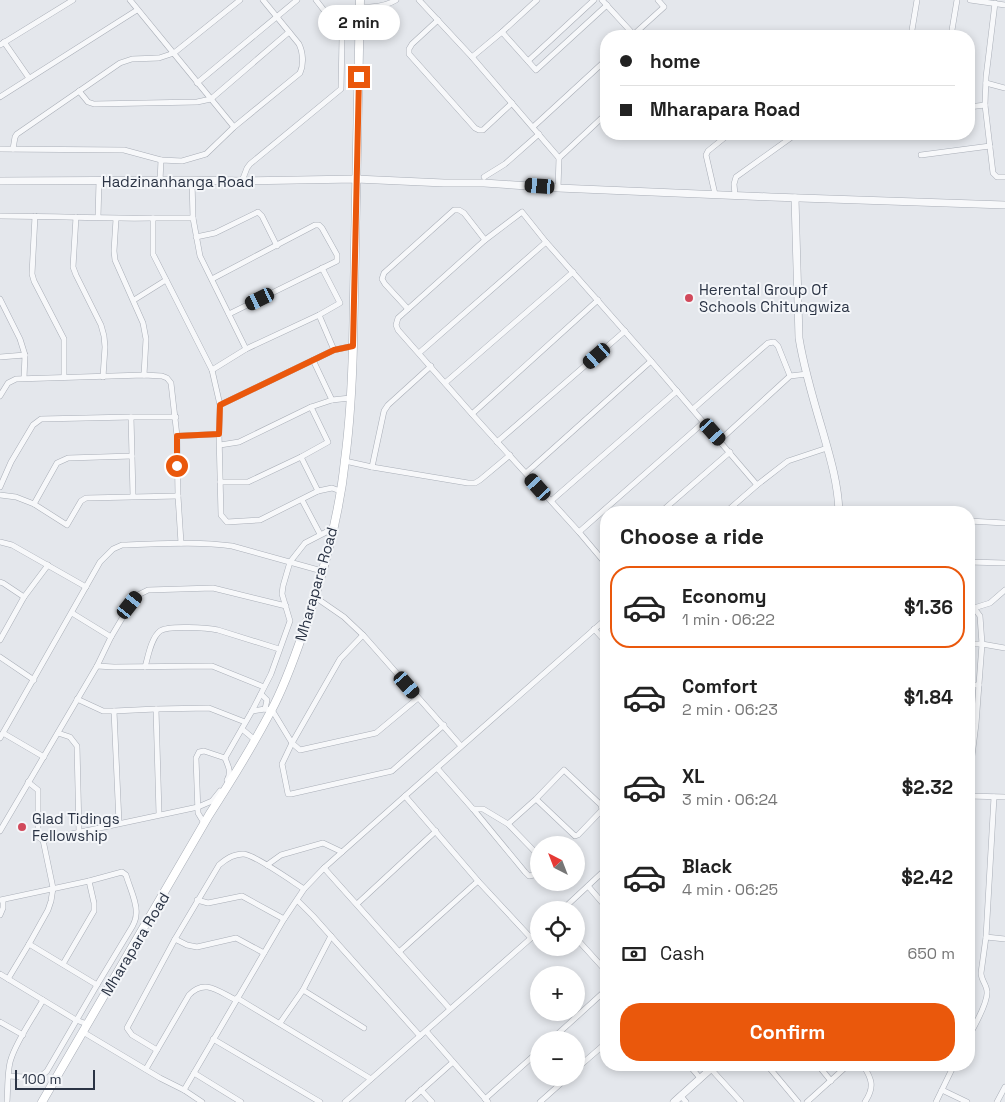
<!DOCTYPE html>
<html lang="en">
<head>
<meta charset="utf-8">
<style>
	body { margin:0; font-family:"Space Grotesk",sans-serif; background:#f2f2f2; color:#222; height:100vh; display:flex; flex-direction:column; font-size:19px; white-space:nowrap }
	* { box-sizing:border-box; margin:0 }
	p { font-size:16px; color:#767676 }
	.icon { flex:none; width:28px; height:28px; fill:none; stroke:currentColor; stroke-width:2; stroke-linecap:round; stroke-linejoin:round }
	.map { position:relative; flex:1; overflow:hidden }
	.drawer { position:absolute; left:600px; top:506px; width:375px; height:565px; display:flex; flex-direction:column; background:#fff; border-radius:20px; box-shadow:0 2px 8px #0003 }
	.drawer>* { flex:none }
	.hud { position:absolute; left:600px; top:30px; width:375px; height:110px; border-radius:20px; box-shadow:0 2px 8px #0003; display:grid; align-content:center; height:110px; padding:0 20px; background:#fff }
	.needle { width:32px; rotate:318deg }
	.tools { position:absolute; left:530px; top:836px; display:grid; gap:10px }
	.tools a { display:grid; place-items:center; width:55px; height:55px; border-radius:50%; background:#fff; box-shadow:0 2px 8px #0003; font-size:25px }
	.scale { position:absolute; left:15px; bottom:12px; width:80px; box-sizing:border-box; padding-left:5px; border:2px solid #2b3445; border-top:0; font-size:14px; line-height:18px; white-space:nowrap; color:#2b3445; -webkit-text-stroke:4px #f4f6f9; paint-order:stroke }
	.end { position:absolute; width:22px; height:22px; margin:-11px; border:6px solid #ea580c; background:#fff; box-shadow:0 0 0 2px #fff }
	.from { border-radius:50% }
	.bubble { position:absolute; height:35px; border-radius:18px; background:#fff; box-shadow:0 2px 8px #0003; font-size:16px; font-weight:800; line-height:35px; text-align:center }
	.car { position:absolute; width:15px; height:30px; margin:-15px -8px; border-radius:6px; box-shadow:0 0 4px 1px #0007; background:linear-gradient(#222 24%,#8ab4d8 0 40%,#222 0 76%,#8ab4d8 0 86%,#222 0) }
	.hud b { display:flex; align-items:center; gap:18px; height:48px; font-size:19px }
	.hud b+b { border-top:1px solid #e0e0e0 }
	.hud i { width:12px; height:12px; background:#222 }
	ul { padding:0; list-style:none }
	li { display:flex; align-items:center; gap:15px; height:82px; margin:0 10px 8px; padding:0 10px; border:2px solid transparent; border-radius:20px }
	li div { flex:1 }
	li b { display:block; font-size:19px }
	li em { font-style:normal; font-weight:800 }
	li.selected { border-color:#ea580c }
	li>.icon { width:45px; height:45px; stroke-width:1.5 }
	h2 { padding:0 20px; font-size:22px; line-height:60px }
	.pay { display:flex; align-items:center; gap:12px; height:55px; padding:0 20px; font-size:19px }
	.pay p { margin-inline-start:auto }
	.button { display:flex; gap:10px; margin-top:auto; padding:10px 20px }
	.button a { flex:1; height:58px; border-radius:20px; background:#ea580c; color:#fff; font-size:20px; font-weight:800; line-height:58px; text-align:center }
	.map>svg:first-child { display:block }
	.lines { fill:none; stroke-linecap:round; stroke-linejoin:round }
	.minor-casing { stroke:#a9aeb7; stroke-width:6 }
	.tertiary-casing { stroke:#a9aeb7; stroke-width:8 }
	.secondary-casing { stroke:#a9aeb7; stroke-width:9 }
	.minor { stroke:#f7f8fa; stroke-width:5 }
	.tertiary { stroke:#f7f8fa; stroke-width:7 }
	.secondary { stroke:#fff; stroke-width:8 }
	.route { stroke:#ea580c; stroke-width:6 }
	.poi-dot { fill:#d1495b; stroke:#f4f6f9; stroke-width:2 }
	.labels { text-anchor:middle; dominant-baseline:central; stroke-width:4; stroke-linejoin:round; paint-order:stroke }
	.street-label { font-size:15px; fill:#2b3445; stroke:#f4f6f9 }
	.poi-label { font-size:15px; fill:#2b3445; stroke:#f4f6f9; text-anchor:start }
</style>
</head>
<body>
<div class="map">
<svg width="1005" height="1102" viewBox="0 0 1005 1102">
	<rect width="100%" height="100%" fill="#e4e7ec"/>
	<g class="lines">
		<defs>
			<g id="minor">
				<polyline points="130,0 234,127"/>
				<polyline points="419,0 472,57 559,158 606,114"/>
				<polyline points="602,0 634,35"/>
				<polyline points="970,0 1005,5"/>
				<polyline points="995,3 986,77 985,105 993,173 997,177 1005,177"/>
				<path d="M 359,7 C 372,7 384,7 396,0"/>
				<polyline points="438,20 412,44 409,49 409,54 475,128 479,130 483,130 512,103"/>
				<polyline points="502,32 536,70 607,5"/>
				<polyline points="632,36 664,7 658,0"/>
				<path d="M 783,36 C 790,33 797,33 803,36"/>
				<polyline points="911,36 917,0"/>
				<polyline points="951,36 957,0"/>
				<polyline points="4,42 29,78"/>
				<polyline points="0,45 73,0"/>
				<polyline points="472,57 502,32 537,0"/>
				<polyline points="528,61 594,0"/>
				<polyline points="197,83 297,0"/>
				<polyline points="986,83 1005,88"/>
				<polyline points="79,91 88,102 94,104 197,102 211,99 289,32"/>
				<polyline points="0,97 137,10"/>
				<polyline points="969,107 985,105"/>
				<polyline points="533,127 606,60"/>
				<polyline points="0,149 124,150 161,160"/>
				<polyline points="13,149 15,137 17,134 120,63 132,59 159,58 174,53 240,0"/>
				<polyline points="921,155 990,146"/>
				<polyline points="484,177 505,164 539,134"/>
				<polyline points="192,180 193,218"/>
				<path d="M 160,181 L 161,160 L 182,161 L 206,154 L 234,127 L 300,73 C 304,64 303,52 299,44 L 263,0"/>
				<polyline points="242,181 247,168 250,164 341,89 342,38 337,27 316,0"/>
				<polyline points="558,188 559,158"/>
				<polyline points="715,194 706,155 708,151 729,134"/>
				<polyline points="735,195 734,184 736,177 796,134"/>
				<path d="M 0,216 C 51,216 102,219 153,218"/>
				<polyline points="35,216 32,274 34,281 64,339 64,377"/>
				<polyline points="76,217 73,267 76,275 101,325 104,336 105,347 103,377"/>
				<polyline points="98,217 99,181"/>
				<polyline points="116,219 114,251 115,260 143,323 146,339 144,375"/>
				<polyline points="196,237 215,233 258,212 262,216 277,246"/>
				<polyline points="322,268 340,303 319,315 246,349 200,256 193,218 153,218 153,254 212,370 220,405 219,434 221,515 227,522 260,520 318,491 332,488 340,491"/>
				<polyline points="212,279 315,225 319,225 322,228 337,255 337,261 229,314"/>
				<polyline points="0,299 20,339 25,355"/>
				<polyline points="134,300 166,280"/>
				<polyline points="408,309 385,284 382,279 384,273 454,210 459,210 464,213 485,240"/>
				<polyline points="319,315 334,350"/>
				<polyline points="419,353 546,242"/>
				<polyline points="0,357 25,355 24,378"/>
				<polyline points="313,360 332,400"/>
				<polyline points="212,370 246,349"/>
				<polyline points="445,383 573,272"/>
				<polyline points="0,396 8,383 16,379 144,375 162,376 167,378 171,383 177,436 178,496 181,543"/>
				<polyline points="220,405 334,350 353,346"/>
				<polyline points="693,409 768,343 774,342 778,346 790,376"/>
				<polyline points="472,414 598,300"/>
				<polyline points="177,436 219,434"/>
				<polyline points="720,440 790,376 807,374"/>
				<polyline points="497,442 625,331"/>
				<polyline points="220,445 239,442 311,407 332,400 350,398"/>
				<polyline points="132,456 133,496"/>
				<polyline points="301,457 318,491"/>
				<polyline points="345,461 372,467 468,483 475,483 480,480 510,455"/>
				<polyline points="372,467 384,411 388,405 431,366"/>
				<polyline points="526,473 651,361"/>
				<polyline points="220,482 248,482 301,457 328,442 311,407"/>
				<polyline points="0,487 11,462 33,425 41,419 131,417"/>
				<polyline points="0,495 16,497 34,504 67,525 81,501 86,498 178,496"/>
				<polyline points="302,500 320,534"/>
				<polyline points="551,501 677,391"/>
				<polyline points="34,504 57,463 68,458 132,456 131,417 176,417"/>
				<polyline points="661,512 730,452"/>
				<polyline points="726,512 757,485 788,461 827,448"/>
				<polyline points="969,521 1005,523"/>
				<polyline points="579,532 704,422"/>
				<polyline points="0,542 12,545 86,587"/>
				<polyline points="969,562 1005,563"/>
				<polyline points="606,564 579,532 472,414 398,330 396,325 398,318 485,240 522,212 546,242 651,361 757,485"/>
				<polyline points="0,582 3,583 24,597"/>
				<polyline points="315,597 344,617 363,635 461,746"/>
				<polyline points="969,606 974,608 980,616 982,644 976,724 969,780"/>
				<polyline points="974,608 990,603 1005,590"/>
				<polyline points="72,613 111,637"/>
				<polyline points="594,629 606,642"/>
				<polyline points="363,635 340,659 292,743 282,764 288,794 291,794 392,771 444,725"/>
				<polyline points="0,640 24,597 48,565"/>
				<polyline points="969,644 982,644 1005,648"/>
				<polyline points="0,657 34,680"/>
				<polyline points="97,666 114,667 212,666 264,687"/>
				<path d="M 145,667 C 148,657 151,638 160,631 C 168,625 208,628 218,630 L 279,649"/>
				<polyline points="969,685 979,685"/>
				<polyline points="261,694 267,700 265,709"/>
				<polyline points="77,699 103,711 114,711 156,709 209,708 245,722"/>
				<polyline points="156,709 159,814"/>
				<polyline points="114,711 119,823"/>
				<polyline points="252,711 265,709 272,710 292,743 300,750 376,733 418,698"/>
				<polyline points="242,729 255,740"/>
				<polyline points="3,733 44,757"/>
				<polyline points="58,733 70,737 77,746 79,832"/>
				<path d="M 0,738 L 100,562 L 113,549 L 122,545 C 159,544 196,541 232,546 L 322,571"/>
				<polyline points="437,768 473,809 525,872 529,876 534,875 539,871"/>
				<path d="M 227,780 C 232,772 228,766 225,758 L 252,711 L 271,674 L 290,621 L 282,594 L 283,586 L 290,562 L 305,543 L 334,528"/>
				<polyline points="28,782 38,790 38,837 43,840 198,807 212,801 220,791"/>
				<polyline points="405,796 478,881 531,938"/>
				<polyline points="969,796 1005,797"/>
				<polyline points="473,809 483,809 508,824 539,856"/>
				<polyline points="204,823 198,813 196,758 199,752 204,751 225,758"/>
				<polyline points="508,824 536,799 564,770 601,805 602,810 578,835 575,836 536,799"/>
				<polyline points="0,831 97,666 111,637 130,605 138,595 148,590 213,588 286,606"/>
				<polyline points="267,865 281,855 323,843 342,852"/>
				<polyline points="324,868 450,1009"/>
				<polyline points="588,886 606,907"/>
				<path d="M 0,900 L 89,881 L 122,872 L 126,875 C 129,886 138,904 136,915 C 136,920 134,923 132,927 L 97,985 L 47,1071 L 39,1078 L 9,1076"/>
				<polyline points="197,900 208,903 242,896 284,919"/>
				<polyline points="297,900 313,916 420,1036"/>
				<polyline points="357,904 436,831"/>
				<polyline points="562,910 606,869"/>
				<polyline points="0,915 3,908 3,900"/>
				<polyline points="986,937 1005,939"/>
				<polyline points="576,938 606,971"/>
				<polyline points="175,939 187,945 197,947 236,938 264,953"/>
				<polyline points="29,944 97,985"/>
				<polyline points="399,952 478,881"/>
				<polyline points="63,964 94,911 94,903 89,881"/>
				<path d="M 0,974 L 43,1000 C 33,1018 17,1040 11,1059 C 7,1070 8,1089 7,1102"/>
				<polyline points="8,979 29,944 48,910 51,901 53,888 43,840"/>
				<polyline points="303,990 364,1028"/>
				<polyline points="237,998 371,1079"/>
				<polyline points="43,1000 76,1020 87,1024"/>
				<polyline points="0,1022 23,1035"/>
				<polyline points="280,1023 303,990 331,936"/>
				<polyline points="426,1031 488,1102"/>
				<polyline points="83,1032 160,1078 184,1090 202,1102"/>
				<path d="M 969,1036 C 974,1027 988,1002 987,992 C 987,985 981,980 981,973 L 986,937 L 994,797"/>
				<polyline points="213,1039 320,1102"/>
				<polyline points="551,1040 606,990"/>
				<path d="M 157,1050 L 132,1035 L 127,1028 L 175,939 L 219,865 C 226,859 233,854 243,854 C 254,854 293,882 304,889"/>
				<polyline points="689,1065 700,1078"/>
				<polyline points="767,1065 798,1102"/>
				<polyline points="818,1065 831,1081"/>
				<path d="M 863,1065 C 872,1079 875,1087 865,1102"/>
				<path d="M 146,1069 L 189,995 C 205,978 219,992 236,1000"/>
				<polyline points="576,1069 606,1043"/>
				<polyline points="711,1069 741,1102"/>
				<polyline points="194,1073 241,1102"/>
				<polyline points="184,1090 284,919 304,889 324,868 405,796 606,619"/>
				<polyline points="421,1090 432,1102"/>
				<polyline points="942,1090 967,1102"/>
				<polyline points="681,1096 686,1102"/>
				<polyline points="485,1099 539,1051"/>
				<polyline points="345,1102 539,931"/>
				<polyline points="408,1102 453,1062"/>
				<polyline points="540,1102 567,1078"/>
				<polyline points="807,1102 848,1065"/>
				<polyline points="936,1102 954,1065"/>
				<polyline points="997,1102 1005,1087"/>
			</g>
			<g id="tertiary">
				<polyline points="0,181 192,180 242,181 356,179 444,183 484,183 558,188 771,197 1005,205"/>
				<path d="M 795,198 L 799,338 C 804,369 813,399 822,429 C 830,457 838,483 839,512"/>
				<polyline points="674,1102 715,1065"/>
			</g>
			<path id="secondary" d="M 42,1102 L 209,815 C 231,781 252,747 271,711 C 284,687 294,659 303,633 C 322,577 339,519 345,460 C 350,422 352,384 353,346 L 360,0"/>
		</defs>
		<use href="#minor" class="minor-casing"/>
		<use href="#tertiary" class="tertiary-casing"/>
		<use href="#secondary" class="secondary-casing"/>
		<use href="#minor" class="minor"/>
		<use href="#tertiary" class="tertiary"/>
		<use href="#secondary" class="secondary"/>
	</g>
	<g class="lines">
		<polyline class="route" points="177,466 177,436 219,434 220,405 334,350 353,346 359,77"/>
	</g>
	<g class="poi-dot">
		<circle cx="689" cy="298" r="5"/>
		<circle cx="22" cy="827" r="5"/>
	</g>
	<g class="labels">
		<g class="street-label">
			<text x="178" y="181">Hadzinanhanga Road</text>
			<text transform="translate(316 584) rotate(-74)">Mharapara Road</text>
			<text transform="translate(135 944) rotate(-59)">Mharapara Road</text>
		</g>
		<g class="poi-label">
			<text x="699" y="289">Herental Group Of<tspan x="699" dy="17">Schools Chitungwiza</tspan></text>
			<text x="32" y="818">Glad Tidings<tspan x="32" dy="17">Fellowship</tspan></text>
		</g>
	</g>
</svg>
<div class="tools">
<a><svg class="needle" viewBox="-14 -14 28 28"><path d="M0-13l5 13h-10z" fill="#e53935"/><path d="M0 13l5-13h-10z" fill="#767676"/></svg></a>
<a><svg class="icon" aria-label="locate" viewBox="0 0 24 24"><circle cx="12" cy="12" r="6"/><path d="M12 2v4M12 18v4M2 12h4M18 12h4"/></svg></a>
<a>+</a>
<a>−</a>
</div>
<div class="scale">100 m</div>
<i class="end from" style="left:177px;top:466px"></i>
<i class="end" style="left:359px;top:77px"></i>
<div class="bubble" style="left:318px;top:5px;width:82px">2 min</div>
<i class="car" style="left:540px;top:186px;rotate:274deg"></i>
<i class="car" style="left:260px;top:299px;rotate:244deg"></i>
<i class="car" style="left:597px;top:356px;rotate:229deg"></i>
<i class="car" style="left:713px;top:432px;rotate:138deg"></i>
<i class="car" style="left:538px;top:487px;rotate:318deg"></i>
<i class="car" style="left:130px;top:605px;rotate:38deg"></i>
<i class="car" style="left:407px;top:685px;rotate:139deg"></i>
<div class="hud">
<b><i class="from"></i>home</b>
<b><i></i>Mharapara Road</b>
</div>
<section class="drawer">
<h2>Choose a ride</h2>
<ul>
<li class="selected"><svg class="icon" aria-label="car" viewBox="0 0 24 24"><path d="M5 17H2v-5l4-1 3-4h7l3 4 3 1v5h-3M9 17h6M6 11h13"/><circle cx="7" cy="17" r="2"/><circle cx="17" cy="17" r="2"/></svg><div><b>Economy</b><p>1 min · 06:22</p></div><em>$1.36</em></li>
<li><svg class="icon" aria-label="car" viewBox="0 0 24 24"><path d="M5 17H2v-5l4-1 3-4h7l3 4 3 1v5h-3M9 17h6M6 11h13"/><circle cx="7" cy="17" r="2"/><circle cx="17" cy="17" r="2"/></svg><div><b>Comfort</b><p>2 min · 06:23</p></div><em>$1.84</em></li>
<li><svg class="icon" aria-label="car" viewBox="0 0 24 24"><path d="M5 17H2v-5l4-1 3-4h7l3 4 3 1v5h-3M9 17h6M6 11h13"/><circle cx="7" cy="17" r="2"/><circle cx="17" cy="17" r="2"/></svg><div><b>XL</b><p>3 min · 06:24</p></div><em>$2.32</em></li>
<li><svg class="icon" aria-label="car" viewBox="0 0 24 24"><path d="M5 17H2v-5l4-1 3-4h7l3 4 3 1v5h-3M9 17h6M6 11h13"/><circle cx="7" cy="17" r="2"/><circle cx="17" cy="17" r="2"/></svg><div><b>Black</b><p>4 min · 06:25</p></div><em>$2.42</em></li>
</ul>
<div class="pay"><svg class="icon" aria-label="cash" viewBox="0 0 24 24"><path d="M3 7h18v10H3z"/><circle cx="12" cy="12" r="2"/></svg>Cash<p>650 m</p></div>
<div class="button"><a>Confirm</a></div>
</section>
</div>
</body>
</html>
